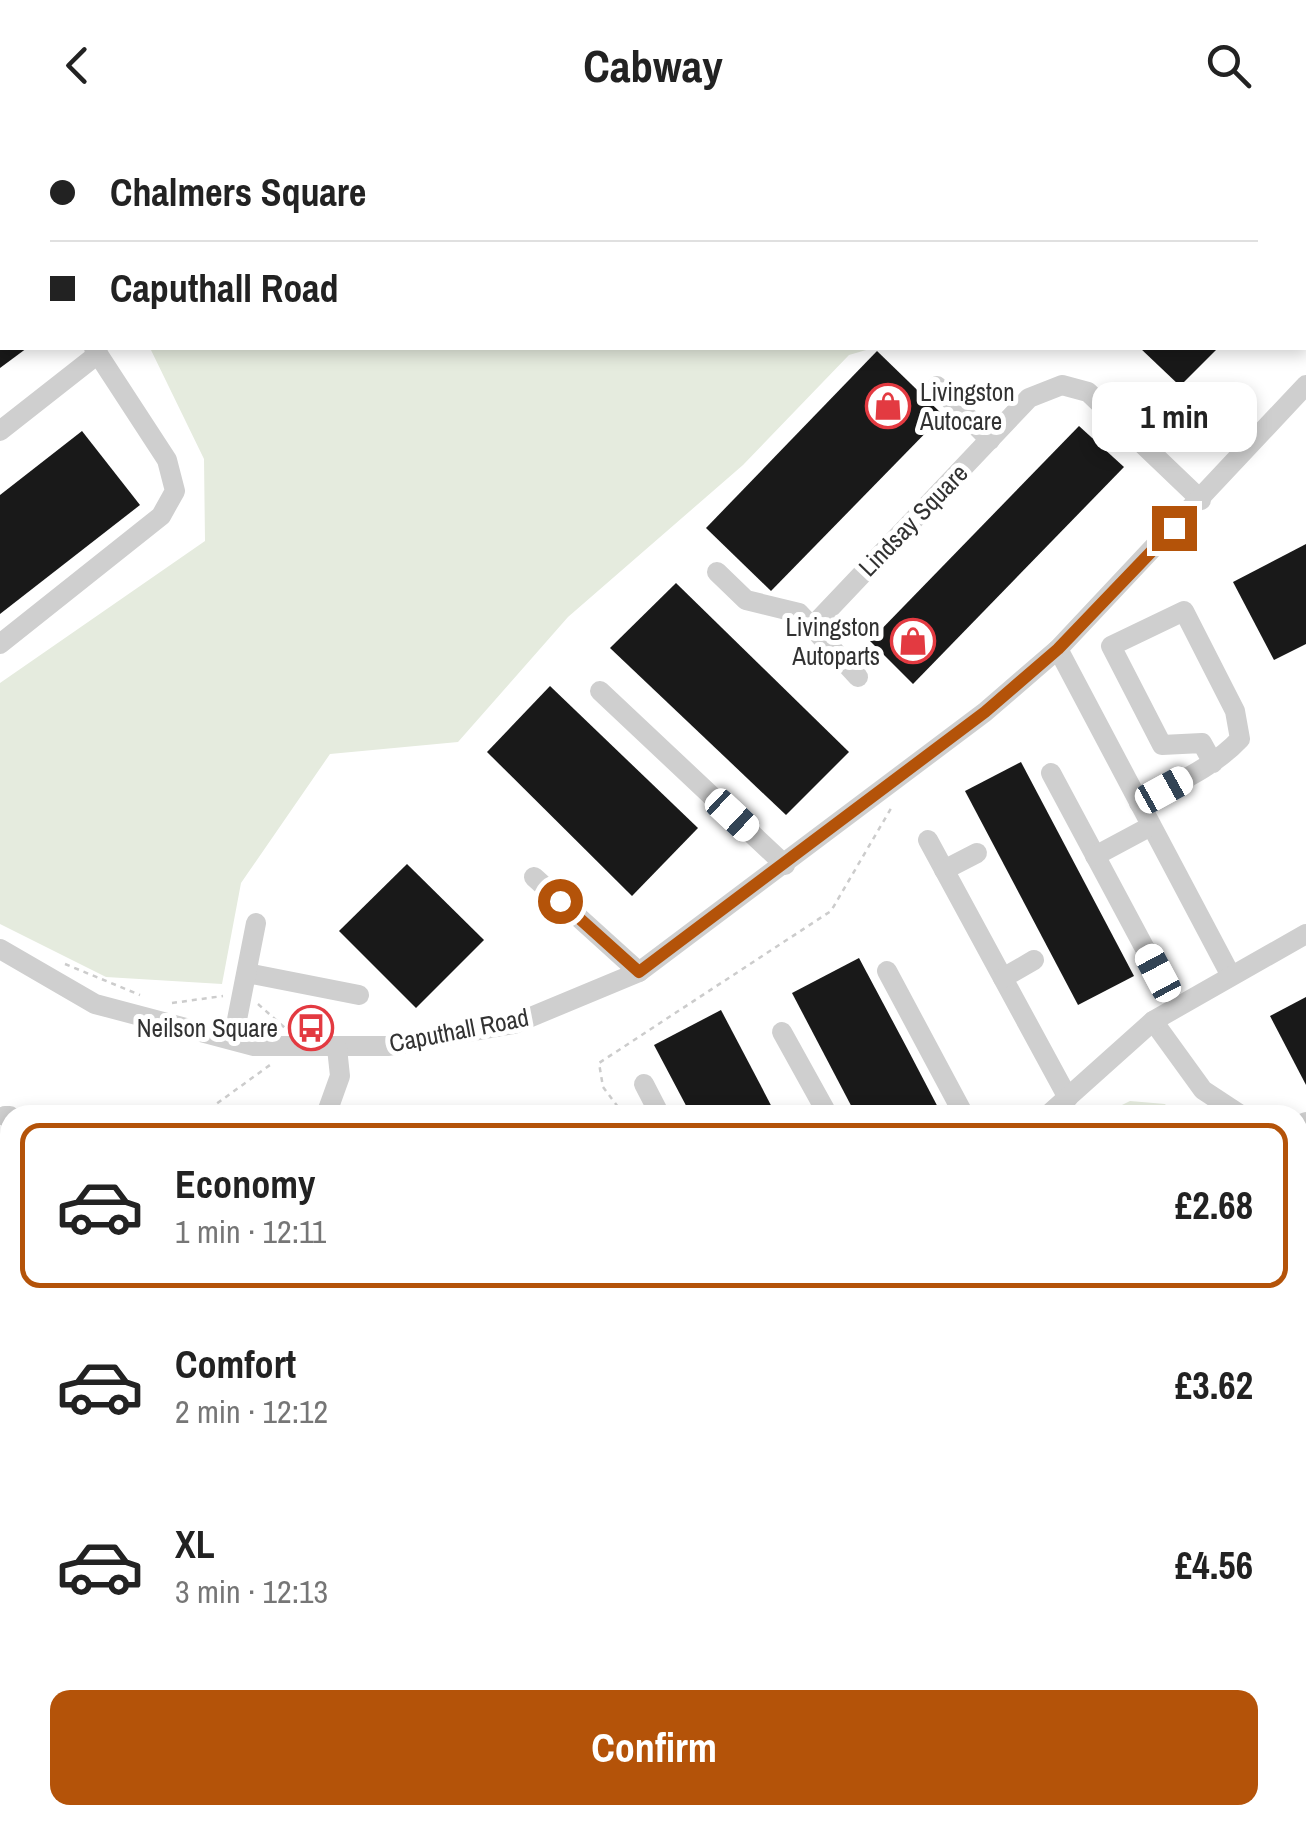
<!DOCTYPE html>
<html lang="en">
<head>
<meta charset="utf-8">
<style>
	body { margin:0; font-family:"Archivo Narrow",sans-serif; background:#f2f2f2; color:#222; height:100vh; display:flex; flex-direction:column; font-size:38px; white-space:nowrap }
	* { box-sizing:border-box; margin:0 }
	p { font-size:32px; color:#767676 }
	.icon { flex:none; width:55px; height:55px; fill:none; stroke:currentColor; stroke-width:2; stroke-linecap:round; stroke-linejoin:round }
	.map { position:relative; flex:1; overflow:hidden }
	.side { position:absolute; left:0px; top:975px; width:1308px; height:720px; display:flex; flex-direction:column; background:#fff; border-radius:30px 30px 0 0; box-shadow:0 5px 15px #0003 }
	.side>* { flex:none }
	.hud { position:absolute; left:0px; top:0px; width:1308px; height:220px; box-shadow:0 5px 15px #0003; display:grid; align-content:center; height:220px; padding:0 50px; background:#fff }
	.end { position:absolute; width:45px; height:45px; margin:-22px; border:12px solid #b45309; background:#fff; box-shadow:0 0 0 5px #fff }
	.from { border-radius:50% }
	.bubble { position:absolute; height:70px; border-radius:20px; background:#fff; box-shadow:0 5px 15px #0003; font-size:32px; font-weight:700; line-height:70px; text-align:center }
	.car { position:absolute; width:30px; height:60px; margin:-30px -15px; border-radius:12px; box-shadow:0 0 8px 2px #0007; background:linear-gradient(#fff 24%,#345 0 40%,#fff 0 76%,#345 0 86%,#fff 0) }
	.hud b { display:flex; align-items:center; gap:35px; height:95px; font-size:38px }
	.hud b+b { border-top:2px solid #e0e0e0 }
	.hud i { width:25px; height:25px; background:#222 }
	ul { padding:18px 0 0; list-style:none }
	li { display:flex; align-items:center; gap:30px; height:165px; margin:0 20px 15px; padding:0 30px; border:5px solid transparent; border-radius:20px }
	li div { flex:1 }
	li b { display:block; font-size:38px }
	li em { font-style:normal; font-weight:700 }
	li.current { border-color:#b45309 }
	li>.icon { width:90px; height:90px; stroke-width:1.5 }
	.cta { display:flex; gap:20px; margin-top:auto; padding:20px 50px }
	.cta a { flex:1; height:115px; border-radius:20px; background:#b45309; color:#fff; font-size:40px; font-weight:700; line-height:115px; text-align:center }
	header { display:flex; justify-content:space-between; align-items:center; height:130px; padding:0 50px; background:#fff; font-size:45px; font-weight:700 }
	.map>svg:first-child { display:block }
	.green { fill:#e5ebde }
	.building { fill:#191919 }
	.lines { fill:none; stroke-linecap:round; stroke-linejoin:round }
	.path { stroke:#ccc; stroke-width:2.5; stroke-dasharray:5 5; stroke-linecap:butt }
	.minor { stroke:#cfcfcf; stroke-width:20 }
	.rail-casing { stroke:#878787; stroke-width:9 }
	.rail { stroke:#fff; stroke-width:5; stroke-dasharray:15; stroke-linecap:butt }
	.route { stroke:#b45309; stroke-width:12 }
	.labels { text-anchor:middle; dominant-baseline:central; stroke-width:10; stroke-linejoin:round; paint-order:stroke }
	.poi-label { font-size:25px; fill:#323232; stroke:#fff; text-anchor:end }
	.street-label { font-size:25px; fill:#323232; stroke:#fff }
</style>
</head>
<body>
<header><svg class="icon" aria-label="back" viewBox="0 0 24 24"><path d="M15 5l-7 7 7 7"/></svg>Cabway<svg class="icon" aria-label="search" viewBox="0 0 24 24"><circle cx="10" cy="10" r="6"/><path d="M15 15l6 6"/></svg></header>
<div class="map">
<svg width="1306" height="1695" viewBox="0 0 1306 1695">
	<rect width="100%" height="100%" fill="#fff"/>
	<g class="green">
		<polygon points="201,0 1015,0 199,2"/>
		<polygon points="150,218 873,218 849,225 743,335 568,487 458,612 330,624 241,753 222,854 106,847 0,794 0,553 205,411 204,329"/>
		<polygon points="1130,971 1165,974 1173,985 1102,985"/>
		<polygon points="1306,1015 1306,1072 1298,1076 1298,1018"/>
		<polygon points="1306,1135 1306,1695 238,1695 257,1685 1298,1685 1298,1139"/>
	</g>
	<g class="building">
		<polygon points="0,218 27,218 0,238"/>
		<polygon points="1140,218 1218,218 1180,256"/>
		<polygon points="877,221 943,285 771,461 706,398"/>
		<polygon points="1079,296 1124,337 913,554 870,511"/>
		<polygon points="82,301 140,375 0,484 0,365"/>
		<polygon points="1306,414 1306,514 1274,530 1233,452"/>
		<polygon points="676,453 849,622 786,685 610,518"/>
		<polygon points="550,556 698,698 632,766 487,622"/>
		<polygon points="1021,632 1134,846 1078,875 965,661"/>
		<polygon points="407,734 484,810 416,878 339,801"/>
		<polygon points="859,828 907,918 942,985 856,985 792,863"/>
		<polygon points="1306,867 1306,955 1270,886"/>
		<polygon points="721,880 761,956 776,985 691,985 654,915"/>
	</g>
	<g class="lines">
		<g class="path">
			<polyline points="635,2 638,0"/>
			<polyline points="65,834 140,865"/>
			<polyline points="172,873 223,866"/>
			<polyline points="258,874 285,898"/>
			<polyline points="201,985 270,935"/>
			<polyline points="624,985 603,957 599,933 831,781 893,675"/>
		</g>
		<g class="minor">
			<polyline points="1305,0 1306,1"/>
			<polyline points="1305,37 1306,36"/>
			<polyline points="0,128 2,126"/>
			<polyline points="937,256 990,310"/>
			<polyline points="0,301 98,224"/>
			<polyline points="717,442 746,470 799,483 812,497 1029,268 1062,255 1088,262 1201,370"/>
			<polyline points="812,497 858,547"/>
			<polyline points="0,514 161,386 175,361 167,330 94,218"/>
			<polyline points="1058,519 1230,844"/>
			<polyline points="600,561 785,735"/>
			<polyline points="1051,643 1158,843"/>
			<path d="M 1139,673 C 1174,654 1213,638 1240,609 L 1235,581 L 1184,481 L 1111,516 L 1162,615 L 1202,613 L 1213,633"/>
			<polyline points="928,710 1068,968"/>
			<polyline points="1095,726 1151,696"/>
			<polyline points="944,740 977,723"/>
			<polyline points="534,747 639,842"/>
			<polyline points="0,819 95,874 254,916 389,916 514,894 639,842 985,582 1058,519 1306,255"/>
			<polyline points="887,841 964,985"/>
			<polyline points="247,843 359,865"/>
			<polyline points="1003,848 1034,830"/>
			<polyline points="1153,891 1203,960 1241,985"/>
			<polyline points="782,902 828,985"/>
			<polyline points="233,910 256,793"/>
			<polyline points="644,954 660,985"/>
			<polyline points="326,985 340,946 337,918"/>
			<polyline points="1048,985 1153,891 1306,804"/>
			<polyline points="5,986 10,986"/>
			<polyline points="1298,995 1306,992"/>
			<polyline points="0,1233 10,1246"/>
			<polyline points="0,1269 10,1262"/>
			<polyline points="0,1370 10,1358"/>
		</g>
		<defs>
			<g id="rail">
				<polyline points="1298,1105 1306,1101"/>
				<polyline points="152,1695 171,1685"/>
				<polyline points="179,1695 199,1685"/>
			</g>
		</defs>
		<use href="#rail" class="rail-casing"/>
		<use href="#rail" class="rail"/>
	</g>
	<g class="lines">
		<polyline class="route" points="560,771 639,842 985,582 1058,519 1174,398"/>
	</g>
	<defs>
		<symbol id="shop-ring" viewBox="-11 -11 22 22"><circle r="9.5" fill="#fff" stroke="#e33a41" stroke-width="1.5"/><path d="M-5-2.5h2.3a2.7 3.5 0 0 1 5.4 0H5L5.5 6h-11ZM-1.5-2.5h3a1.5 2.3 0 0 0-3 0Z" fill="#e33a41"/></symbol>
		<symbol id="bus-ring" viewBox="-11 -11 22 22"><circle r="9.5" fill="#fff" stroke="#e33a41" stroke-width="1.5"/><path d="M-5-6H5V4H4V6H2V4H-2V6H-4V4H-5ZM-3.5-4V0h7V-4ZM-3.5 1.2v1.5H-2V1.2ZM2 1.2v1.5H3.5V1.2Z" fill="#e33a41"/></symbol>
	</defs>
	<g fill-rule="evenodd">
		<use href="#shop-ring" x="863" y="251" width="50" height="50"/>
		<use href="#shop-ring" x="888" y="486" width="50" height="50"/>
		<use href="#bus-ring" x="286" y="873" width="50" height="50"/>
	</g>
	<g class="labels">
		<g class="poi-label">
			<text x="920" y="262" text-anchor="start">Livingston<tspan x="920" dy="29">Autocare</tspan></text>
			<text x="880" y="497">Livingston<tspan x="880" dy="29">Autoparts</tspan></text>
			<text x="278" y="898">Neilson Square</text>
		</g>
		<g class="street-label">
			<text transform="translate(913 390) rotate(-46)">Lindsay Square</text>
			<text transform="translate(459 900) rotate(-11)">Caputhall Road</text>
		</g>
	</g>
</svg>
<i class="end from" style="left:560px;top:771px"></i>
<i class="end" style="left:1174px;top:398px"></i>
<div class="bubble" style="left:1092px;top:252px;width:165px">1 min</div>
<i class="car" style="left:1164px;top:660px;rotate:61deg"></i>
<i class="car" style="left:732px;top:685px;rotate:133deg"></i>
<i class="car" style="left:1158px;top:843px;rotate:332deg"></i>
<div class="hud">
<b><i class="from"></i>Chalmers Square</b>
<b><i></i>Caputhall Road</b>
</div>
<section class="side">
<ul>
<li class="current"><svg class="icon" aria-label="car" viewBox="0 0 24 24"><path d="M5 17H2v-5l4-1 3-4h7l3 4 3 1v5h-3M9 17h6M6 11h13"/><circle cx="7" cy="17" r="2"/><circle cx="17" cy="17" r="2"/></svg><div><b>Economy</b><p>1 min · 12:11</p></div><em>£2.68</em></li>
<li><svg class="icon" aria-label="car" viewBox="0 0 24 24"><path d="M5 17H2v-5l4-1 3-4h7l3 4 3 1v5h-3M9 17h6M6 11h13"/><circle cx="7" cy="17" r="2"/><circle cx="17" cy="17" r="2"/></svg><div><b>Comfort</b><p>2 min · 12:12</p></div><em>£3.62</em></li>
<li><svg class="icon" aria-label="car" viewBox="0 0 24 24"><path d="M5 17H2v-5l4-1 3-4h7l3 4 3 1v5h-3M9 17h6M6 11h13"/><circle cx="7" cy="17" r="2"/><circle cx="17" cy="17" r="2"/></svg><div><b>XL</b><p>3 min · 12:13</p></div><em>£4.56</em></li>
</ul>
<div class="cta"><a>Confirm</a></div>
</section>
</div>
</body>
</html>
